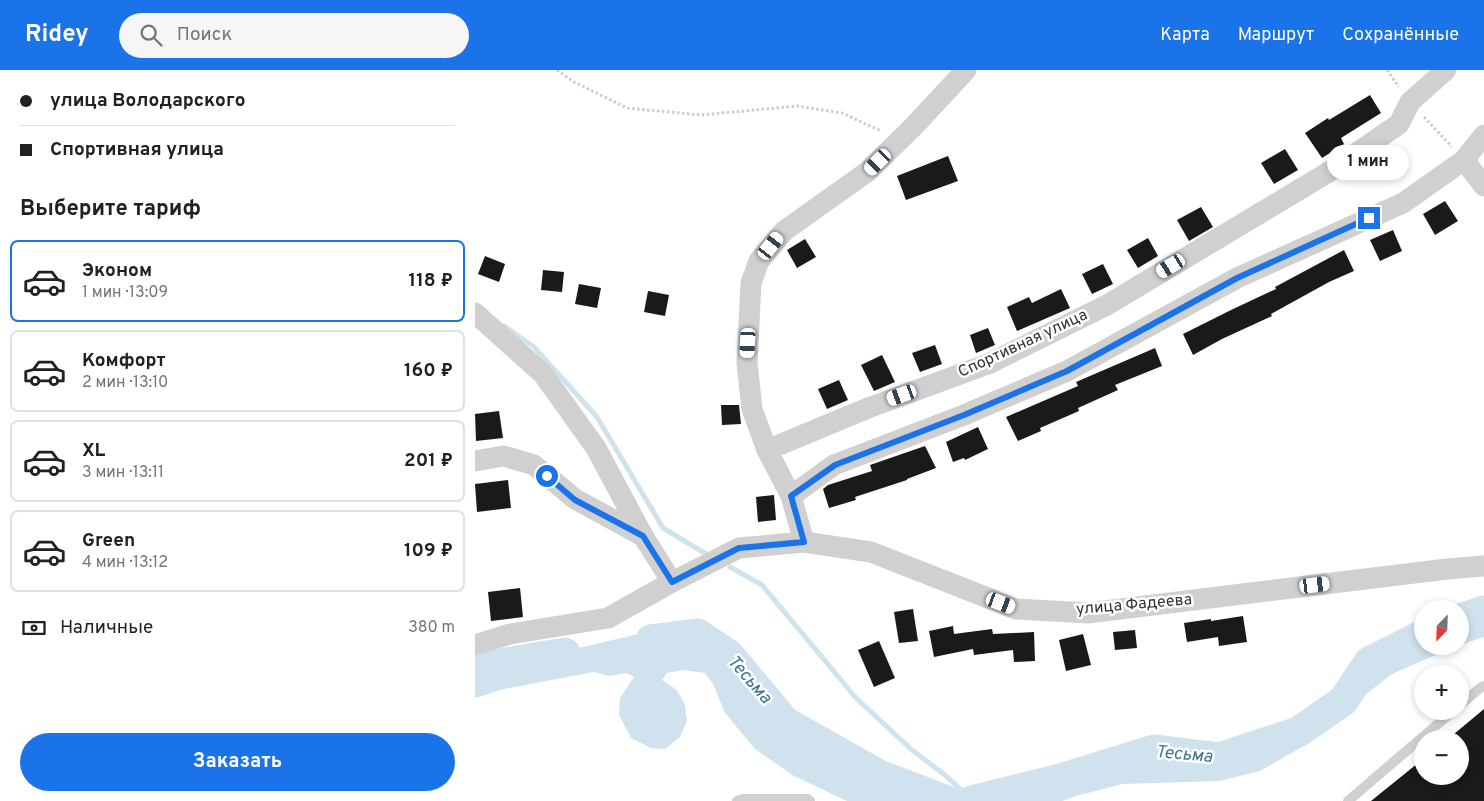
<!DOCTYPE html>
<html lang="ru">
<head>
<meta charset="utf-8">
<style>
	body { margin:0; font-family:Overpass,sans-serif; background:#f6f6f6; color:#202124; height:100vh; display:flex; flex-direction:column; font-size:19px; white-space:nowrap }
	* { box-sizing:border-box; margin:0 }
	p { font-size:16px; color:#757577 }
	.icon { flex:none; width:28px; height:28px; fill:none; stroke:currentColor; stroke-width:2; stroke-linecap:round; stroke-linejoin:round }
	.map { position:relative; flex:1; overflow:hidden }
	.side { display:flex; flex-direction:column; background:#fff; width:475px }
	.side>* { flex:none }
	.guide { display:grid; align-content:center; height:110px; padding:0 20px; background:#fff }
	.needle { width:32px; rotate:203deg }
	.controls { position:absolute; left:939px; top:530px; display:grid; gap:10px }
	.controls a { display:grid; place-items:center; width:55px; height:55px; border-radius:50%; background:#fff; box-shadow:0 2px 8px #0003; font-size:25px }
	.end { position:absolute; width:22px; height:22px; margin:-11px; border:6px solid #1a73e8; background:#fff; box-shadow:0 0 0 2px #fff }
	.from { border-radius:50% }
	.bubble { position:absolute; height:35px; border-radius:18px; background:#fff; box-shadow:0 2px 8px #0003; font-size:16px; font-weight:700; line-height:35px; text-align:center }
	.car { position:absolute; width:15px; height:30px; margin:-15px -8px; border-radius:6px; box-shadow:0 0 4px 1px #0007; background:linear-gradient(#fff 24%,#345 0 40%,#fff 0 76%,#345 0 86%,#fff 0) }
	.guide b { display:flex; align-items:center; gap:18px; height:48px; font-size:19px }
	.guide b+b { border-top:1px solid #e0e0e0 }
	.guide i { width:12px; height:12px; background:#202124 }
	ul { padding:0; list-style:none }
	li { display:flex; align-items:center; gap:15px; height:82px; margin:0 10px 8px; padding:0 10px; border:2px solid #e0e0e0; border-radius:8px }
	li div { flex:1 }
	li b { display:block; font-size:19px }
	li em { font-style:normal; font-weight:700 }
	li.current { border-color:#1a73e8 }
	li>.icon { width:45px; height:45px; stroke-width:1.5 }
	h2 { padding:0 20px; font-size:22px; line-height:60px }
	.pay { display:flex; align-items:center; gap:12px; height:55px; padding:0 20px; font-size:19px }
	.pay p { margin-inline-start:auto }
	.cta { display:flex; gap:10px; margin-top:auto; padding:10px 20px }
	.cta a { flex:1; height:58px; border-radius:30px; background:#1a73e8; color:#fff; font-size:20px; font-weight:700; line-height:58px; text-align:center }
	header { display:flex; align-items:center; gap:30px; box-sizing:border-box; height:70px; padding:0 25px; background:#1a73e8; color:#fff }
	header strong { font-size:24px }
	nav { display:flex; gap:28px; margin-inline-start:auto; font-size:18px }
	.search { width:350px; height:45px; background:#f6f6f6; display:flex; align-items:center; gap:12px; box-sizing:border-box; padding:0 18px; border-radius:28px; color:#757577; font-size:19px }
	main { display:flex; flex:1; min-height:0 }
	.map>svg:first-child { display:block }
	.water { fill:#cfe2ee }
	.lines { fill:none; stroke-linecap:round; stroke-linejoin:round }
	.stream { stroke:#cfe2ee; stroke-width:5 }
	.river { stroke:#cfe2ee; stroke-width:31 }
	.building { fill:#1a1a1a }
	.path { stroke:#cdcdcd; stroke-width:3; stroke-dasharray:2.5 2.5; stroke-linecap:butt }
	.service { stroke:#d0d0d0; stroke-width:10 }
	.minor { stroke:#d0d0d0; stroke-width:21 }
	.route { stroke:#1a73e8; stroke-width:6 }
	.labels { text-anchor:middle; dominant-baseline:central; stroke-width:5; stroke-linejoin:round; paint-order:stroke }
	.street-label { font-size:16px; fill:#333; stroke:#fff }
	.water-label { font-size:18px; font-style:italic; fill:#3f7597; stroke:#fff }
</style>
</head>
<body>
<header>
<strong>Ridey</strong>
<div class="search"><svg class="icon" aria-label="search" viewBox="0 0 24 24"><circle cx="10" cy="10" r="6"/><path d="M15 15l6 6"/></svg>Поиск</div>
<nav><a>Карта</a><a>Маршрут</a><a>Сохранённые</a></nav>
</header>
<main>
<section class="side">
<div class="guide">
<b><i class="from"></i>улица Володарского</b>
<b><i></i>Спортивная улица</b>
</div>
<h2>Выберите тариф</h2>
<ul>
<li class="current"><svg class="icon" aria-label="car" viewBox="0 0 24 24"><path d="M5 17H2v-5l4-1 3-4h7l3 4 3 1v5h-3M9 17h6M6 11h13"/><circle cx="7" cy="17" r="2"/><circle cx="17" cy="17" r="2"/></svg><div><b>Эконом</b><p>1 мин · 13:09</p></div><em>118 ₽</em></li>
<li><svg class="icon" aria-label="car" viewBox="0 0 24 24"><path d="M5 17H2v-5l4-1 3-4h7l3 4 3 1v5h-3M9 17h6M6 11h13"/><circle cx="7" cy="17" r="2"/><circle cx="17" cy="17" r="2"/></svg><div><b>Комфорт</b><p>2 мин · 13:10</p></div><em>160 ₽</em></li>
<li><svg class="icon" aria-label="car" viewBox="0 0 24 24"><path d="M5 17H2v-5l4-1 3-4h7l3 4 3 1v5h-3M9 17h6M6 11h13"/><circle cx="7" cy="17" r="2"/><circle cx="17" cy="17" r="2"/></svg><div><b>XL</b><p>3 мин · 13:11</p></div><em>201 ₽</em></li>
<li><svg class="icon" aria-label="car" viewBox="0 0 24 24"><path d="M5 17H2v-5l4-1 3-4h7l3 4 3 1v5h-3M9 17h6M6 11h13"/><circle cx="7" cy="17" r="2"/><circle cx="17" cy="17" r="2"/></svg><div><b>Green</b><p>4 мин · 13:12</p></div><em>109 ₽</em></li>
</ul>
<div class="pay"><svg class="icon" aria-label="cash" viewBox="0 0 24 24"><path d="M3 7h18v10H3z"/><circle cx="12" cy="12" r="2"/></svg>Наличные<p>380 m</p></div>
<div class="cta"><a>Заказать</a></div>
</section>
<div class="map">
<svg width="1009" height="731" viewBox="0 0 1009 731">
	<rect width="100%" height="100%" fill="#fff"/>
	<g class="water">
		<polygon points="1009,549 1009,567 985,575 985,553"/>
		<polygon points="189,558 213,561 245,581 271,627 304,661 402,714 451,726 504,731 372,731 319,706 280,679 250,643 238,614 230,603 208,600 192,603 187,610 202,620 210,635 212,651 205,667 190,679 176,678 156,668 144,645 145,628 159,607 151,603 134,606 119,602 29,619 0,628 0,604 57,587 108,577"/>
		<polygon points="947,568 948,576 981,576 917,604 881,632 863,652 834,673 785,701 744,711 647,714 601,726 587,731 524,731 560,719 596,701 634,693 669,690 716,692 773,685 820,667 853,642 871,619 886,603 931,576"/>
	</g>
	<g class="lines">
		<g class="stream">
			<polyline points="29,256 59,277 122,347 188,458 231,484"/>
			<polyline points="255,497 287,515 381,628 437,680 470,705 498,731"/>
		</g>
		<g class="river">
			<polyline points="985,549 1009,541"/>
			<polyline points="176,570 223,564 254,585 310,652 404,705 472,731"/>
			<polyline points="0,598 90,583"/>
			<polyline points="496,731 585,709 679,680 744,688 823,662 868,631 894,592 948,565"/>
		</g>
	</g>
	<g class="building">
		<polygon points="895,25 906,43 866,68 869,74 847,88 830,63 853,48 854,50"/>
		<polygon points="810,79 823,100 799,114 786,93"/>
		<polygon points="473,86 483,111 431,130 422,106"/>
		<polygon points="970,131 983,151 960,165 948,144"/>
		<polygon points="726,137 738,157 714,171 702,150"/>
		<polygon points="918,160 927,181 905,191 895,170"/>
		<polygon points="673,168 683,186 663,198 652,180"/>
		<polygon points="330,169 341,187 322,198 312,180"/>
		<polygon points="869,180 879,201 854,212 796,244 797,246 747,269 718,285 708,264 756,240 801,219 800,217"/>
		<polygon points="10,186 30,194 24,212 3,204"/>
		<polygon points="628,194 638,214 617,224 607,204"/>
		<polygon points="68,200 89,202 87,222 66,220"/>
		<polygon points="104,214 126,218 122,238 100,234"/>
		<polygon points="586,219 595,238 542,261 532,237 554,227 557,233"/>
		<polygon points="173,221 194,225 190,246 169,242"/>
		<polygon points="513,258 520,275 501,283 495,265"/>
		<polygon points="460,275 467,294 445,302 437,283"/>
		<polygon points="680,278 687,296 640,315 643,320 603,338 604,341 565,358 566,361 543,371 531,347 603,316 601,312"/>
		<polygon points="407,285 420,312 399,321 386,295"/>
		<polygon points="364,310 373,330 352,339 343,319"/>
		<polygon points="246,335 264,335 266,354 247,355"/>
		<polygon points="24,341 28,368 1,371 0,344"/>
		<polygon points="503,357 513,379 490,390 489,388 478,392 471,372"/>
		<polygon points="450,376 461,398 432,409 432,410 380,427 381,430 354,438 348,419 353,415 397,401 395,395"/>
		<polygon points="33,410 36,438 2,442 0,414"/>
		<polygon points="299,425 301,450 283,452 281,427"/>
		<polygon points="45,518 48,547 16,551 13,522"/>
		<polygon points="438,539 443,571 424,573 419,542"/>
		<polygon points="768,546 772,572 744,576 743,567 712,572 709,553 736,549 736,551"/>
		<polygon points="478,556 479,564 517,559 518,564 559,562 560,591 539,592 538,580 499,585 498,579 459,587 454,561"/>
		<polygon points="660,560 662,578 640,580 638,562"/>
		<polygon points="608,564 616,595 591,601 584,570"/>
		<polygon points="404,571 420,608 399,617 383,580"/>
		<polygon points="1009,639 1009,731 896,731 948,689 948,706 985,706 985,669 973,669"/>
	</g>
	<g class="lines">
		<g class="path">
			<polyline points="82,0 99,12 152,38 226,45 322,36 367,43 406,61"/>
			<polyline points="912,0 924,17"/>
			<polyline points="949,47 977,77"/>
		</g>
		<g class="service">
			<polyline points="985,635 1005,618 1009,616"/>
			<polyline points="262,731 268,729 332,729 335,731"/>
			<polyline points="873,731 978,641"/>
		</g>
		<g class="minor">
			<polyline points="491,0 439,56 392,102 309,161 284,191 276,213 272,293 277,339 292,380 393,338 513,294 632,235 857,100 924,54 935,32 971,0"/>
			<polyline points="989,90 1009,116"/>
			<polyline points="0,243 68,304 121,378 168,466"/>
			<polyline points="292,380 316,426 329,472"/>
			<polyline points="0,391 29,386 59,395 100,429 168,466 197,512"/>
			<polyline points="316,426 359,395 489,345 592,301 762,208 928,133 989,90 1009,65"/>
			<polyline points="0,575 35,564 133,548 197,512 264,478 329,472 396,482 541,539 613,543 972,499 1009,496"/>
		</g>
	</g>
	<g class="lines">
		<polyline class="route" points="72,406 100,430 168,466 197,512 264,478 329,472 316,426 360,395 489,345 592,301 762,208 894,148"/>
	</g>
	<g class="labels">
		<g class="street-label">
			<text transform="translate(548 274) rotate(-25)">Спортивная улица</text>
			<text transform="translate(659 535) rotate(-5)">улица Фадеева</text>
		</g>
		<g class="water-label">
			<text transform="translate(274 610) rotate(49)">Тесьма</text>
			<text transform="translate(709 685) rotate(5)">Тесьма</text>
		</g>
	</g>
</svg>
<div class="controls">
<a><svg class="needle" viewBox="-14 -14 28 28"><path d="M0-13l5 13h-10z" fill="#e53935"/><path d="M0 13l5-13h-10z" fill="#757577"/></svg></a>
<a>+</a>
<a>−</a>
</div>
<i class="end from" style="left:72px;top:406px"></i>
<i class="end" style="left:894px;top:148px"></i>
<div class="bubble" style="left:852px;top:75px;width:82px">1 мин</div>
<i class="car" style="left:403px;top:92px;rotate:225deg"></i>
<i class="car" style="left:296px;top:176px;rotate:39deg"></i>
<i class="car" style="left:696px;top:196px;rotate:239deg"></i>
<i class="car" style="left:273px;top:273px;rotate:183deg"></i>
<i class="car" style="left:427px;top:325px;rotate:250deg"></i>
<i class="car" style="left:840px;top:515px;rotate:83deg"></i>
<i class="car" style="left:526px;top:533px;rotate:111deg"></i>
</div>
</main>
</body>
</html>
